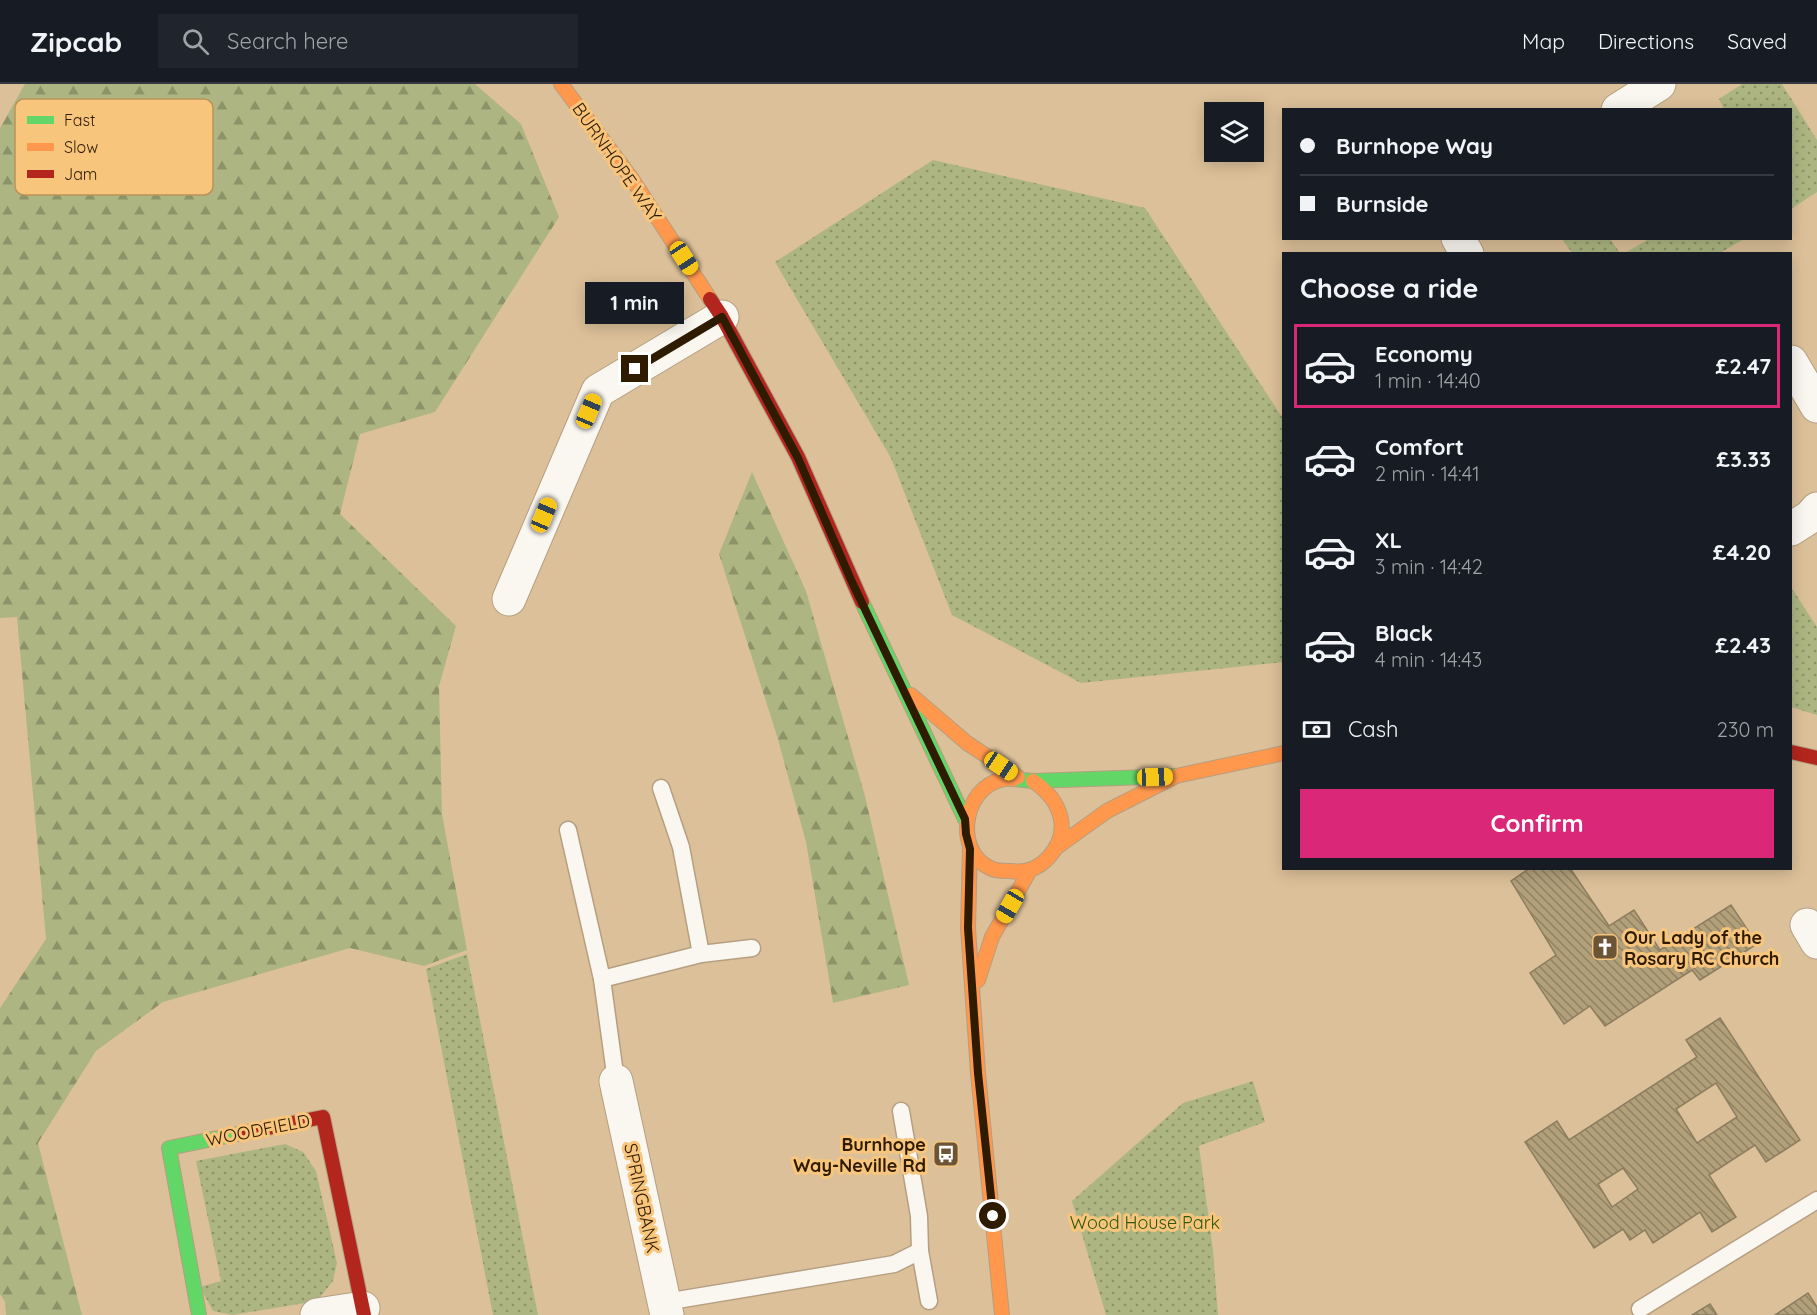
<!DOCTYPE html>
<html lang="en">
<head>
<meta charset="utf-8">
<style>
	body { margin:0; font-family:Quicksand,sans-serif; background:#20242c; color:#f1f3f6; height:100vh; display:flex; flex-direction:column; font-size:22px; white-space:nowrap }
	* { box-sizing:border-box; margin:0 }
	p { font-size:20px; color:#9ea1a6 }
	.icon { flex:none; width:33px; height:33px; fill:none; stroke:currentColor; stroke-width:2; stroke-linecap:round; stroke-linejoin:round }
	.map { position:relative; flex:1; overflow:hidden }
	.details { position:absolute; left:1282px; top:168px; width:510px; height:618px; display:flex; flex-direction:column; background:#171b24; border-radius:0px; box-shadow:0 3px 15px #0003 }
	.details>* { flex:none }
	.guide { position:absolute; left:1282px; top:24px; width:510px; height:132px; border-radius:0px; box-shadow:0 3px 15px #0003; display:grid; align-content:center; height:132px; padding:0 18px; background:#171b24 }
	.buttons { position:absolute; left:1204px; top:18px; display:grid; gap:12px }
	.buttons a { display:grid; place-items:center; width:60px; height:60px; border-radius:0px; background:#171b24; box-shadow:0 3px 15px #0003; font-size:30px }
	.end { position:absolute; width:27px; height:27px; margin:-14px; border:8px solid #2e1b00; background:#fff; box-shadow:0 0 0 3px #fff }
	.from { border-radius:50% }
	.bubble { position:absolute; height:42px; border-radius:0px; background:#171b24; box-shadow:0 3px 15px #0003; font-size:20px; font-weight:800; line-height:42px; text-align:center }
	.car { position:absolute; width:18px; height:36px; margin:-18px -9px; border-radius:8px; box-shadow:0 0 4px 2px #0007; background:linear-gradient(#f5c518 24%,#345 0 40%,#f5c518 0 76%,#345 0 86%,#f5c518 0) }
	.guide b { display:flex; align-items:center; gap:21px; height:57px; font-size:22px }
	.guide b+b { border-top:2px solid #363941 }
	.guide i { width:15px; height:15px; background:#f1f3f6 }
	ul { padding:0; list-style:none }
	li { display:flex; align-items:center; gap:18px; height:84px; margin:0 12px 9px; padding:0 6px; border:3px solid transparent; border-radius:0px }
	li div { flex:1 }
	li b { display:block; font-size:22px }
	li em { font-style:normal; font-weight:800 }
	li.active { border-color:#db2777 }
	li>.icon { width:54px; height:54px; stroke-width:1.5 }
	h2 { padding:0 18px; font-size:27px; line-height:72px }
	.pay { display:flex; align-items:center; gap:15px; height:66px; padding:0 18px; font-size:22px }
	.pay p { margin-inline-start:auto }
	.primary-button { display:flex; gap:12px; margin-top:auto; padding:12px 18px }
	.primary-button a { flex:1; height:69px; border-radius:0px; background:#db2777; color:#fff; font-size:24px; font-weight:800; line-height:69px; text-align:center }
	header { display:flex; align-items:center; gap:36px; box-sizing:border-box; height:84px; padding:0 30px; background:#171b24; border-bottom:2px solid #363941 }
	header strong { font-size:28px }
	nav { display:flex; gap:33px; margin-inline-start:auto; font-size:21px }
	.search { width:420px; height:54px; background:#20242c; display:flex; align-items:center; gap:15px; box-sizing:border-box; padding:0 21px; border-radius:0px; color:#9ea1a6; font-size:22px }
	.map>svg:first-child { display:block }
	.green { fill:url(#green-dots) }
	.forest { fill:url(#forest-firs) }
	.building { fill:url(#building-back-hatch); stroke:#8d7d5f; stroke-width:1.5; fill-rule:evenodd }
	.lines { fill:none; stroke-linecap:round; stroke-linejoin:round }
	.lane-casing { stroke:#b59f80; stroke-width:19 }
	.street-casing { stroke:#b59f80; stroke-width:35 }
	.fast-casing { stroke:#b59f80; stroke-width:16 }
	.slow-casing { stroke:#b59f80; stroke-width:16 }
	.jam-casing { stroke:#b59f80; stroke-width:16 }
	.lane { stroke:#faf6f0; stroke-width:16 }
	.street { stroke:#faf6f0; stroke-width:33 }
	.fast { stroke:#63d668; stroke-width:14 }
	.slow { stroke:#ff974d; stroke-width:14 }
	.jam { stroke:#b3261e; stroke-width:14 }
	.route { stroke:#2e1b00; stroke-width:8 }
	.labels { text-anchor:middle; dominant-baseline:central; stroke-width:6; stroke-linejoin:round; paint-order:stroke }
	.street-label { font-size:18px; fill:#2e1b00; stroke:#f8c57d }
	.poi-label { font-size:18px; font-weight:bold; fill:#2e1b00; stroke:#f8c57d; text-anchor:start }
	.park-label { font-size:18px; fill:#2f570f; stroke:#f8c57d }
	.key { fill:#f8c57d; stroke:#bb9258; stroke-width:1.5 }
	.key-label { font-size:16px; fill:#2e1b00 }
</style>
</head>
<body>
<header>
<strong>Zipcab</strong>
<div class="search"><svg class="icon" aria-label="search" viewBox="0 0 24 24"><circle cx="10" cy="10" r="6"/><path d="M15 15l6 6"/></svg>Search here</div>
<nav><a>Map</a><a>Directions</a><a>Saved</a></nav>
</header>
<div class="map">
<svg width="1817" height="1231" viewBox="0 0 1817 1231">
	<defs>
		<pattern id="green-dots" width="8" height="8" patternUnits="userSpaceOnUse" patternTransform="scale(1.5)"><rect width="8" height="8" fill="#adb682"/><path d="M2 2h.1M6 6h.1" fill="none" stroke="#8d9368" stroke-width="1.8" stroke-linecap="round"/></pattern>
		<pattern id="forest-firs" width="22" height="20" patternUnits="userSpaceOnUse" patternTransform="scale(1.5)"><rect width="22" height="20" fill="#adb682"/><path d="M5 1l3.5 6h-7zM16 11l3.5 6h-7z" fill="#8d9368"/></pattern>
		<pattern id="building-back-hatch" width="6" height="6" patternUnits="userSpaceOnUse" patternTransform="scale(1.5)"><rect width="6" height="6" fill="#b2a07b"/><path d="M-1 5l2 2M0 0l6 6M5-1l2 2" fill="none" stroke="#918262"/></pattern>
	</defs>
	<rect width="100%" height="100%" fill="#dcc099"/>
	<g class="green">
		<polygon points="1742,0 1782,0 1817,56 1817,108 1791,125 1791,26 1724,25 1719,15"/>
		<polygon points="933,76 1145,124 1284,336 1284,578 1081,599 952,531 891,374 775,178"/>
		<polygon points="1562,155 1610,155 1620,169 1572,169"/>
		<polygon points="1649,155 1649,154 1744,155 1720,169 1625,169"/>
		<polygon points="1791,503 1817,543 1817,631 1791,623"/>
		<polygon points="467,870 538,1231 493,1231 426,885"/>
		<polygon points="1253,997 1265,1038 1199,1062 1213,1166 1218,1231 1106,1231 1072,1117 1183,1019"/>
		<polygon points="285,1060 303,1068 316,1087 337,1179 333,1197 317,1217 232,1231 213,1227 200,1203 221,1197 196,1077"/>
	</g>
	<g class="forest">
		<polygon points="25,0 475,0 521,40 559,133 435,328 360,350 340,430 456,542 439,602 442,730 467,866 424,882 350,864 163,918 96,967 38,1059 82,1231 6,1231 5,1218 0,1210 0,924 46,855 17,533 0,534 0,44"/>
		<polygon points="752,388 806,507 865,712 909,901 833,919 806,758 777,652 719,470"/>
	</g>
	<g class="building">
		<polygon points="1530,784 1570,784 1609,842 1634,826 1660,866 1731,821 1757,860 1700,896 1692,886 1605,942 1590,922 1564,940 1530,889 1556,871 1511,797"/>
		<path d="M 1720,934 L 1800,1056 L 1766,1078 L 1755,1061 L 1709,1091 L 1736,1133 L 1712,1148 L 1700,1128 L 1653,1159 L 1645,1146 L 1630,1156 L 1623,1145 L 1594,1164 L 1525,1058 L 1557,1037 L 1569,1056 L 1697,973 L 1686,956 ZM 1716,999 L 1737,1033 L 1697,1059 L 1676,1025 ZM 1623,1084 L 1638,1105 L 1612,1123 L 1598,1100 Z"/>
		<polygon points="1808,1209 1817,1223 1817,1231 1775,1231"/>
		<polygon points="1710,1220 1717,1231 1692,1231"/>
	</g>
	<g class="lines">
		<defs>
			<g id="lane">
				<polyline points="661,704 681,763 701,870"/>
				<polyline points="568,746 602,895 616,997"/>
				<polyline points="602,895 701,870 752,864"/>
				<polyline points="901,1027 919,1132 920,1167 929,1217"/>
				<polyline points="665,1218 894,1180 920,1167"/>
				<polyline points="1640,1225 1817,1116"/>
			</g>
			<g id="street">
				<polyline points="1618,26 1659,0"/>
				<polyline points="1458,154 1467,170"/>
				<polyline points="1791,278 1817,322"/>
				<polyline points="1791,445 1810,433 1817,425"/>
				<polyline points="509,515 598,307 722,233"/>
				<polyline points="1807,841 1817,858"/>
				<polyline points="616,997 667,1231"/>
				<polyline points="317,1231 363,1224"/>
			</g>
			<g id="fast">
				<polyline points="862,518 965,735"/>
				<polyline points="1014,695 1033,697 1176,692"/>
				<polyline points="199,1231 169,1064 247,1048"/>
			</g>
			<g id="slow">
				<polyline points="561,0 632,95 710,215"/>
				<polyline points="911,611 967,659 1018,693"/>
				<path d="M 1014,695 C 965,691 949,767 992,785 C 997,787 1005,787 1010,787 C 1024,789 1038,785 1048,774 C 1073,747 1061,716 1033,697"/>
				<polyline points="1057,763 1107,727 1176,692 1284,669"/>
				<polyline points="970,765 968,844 978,989 1002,1231"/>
				<polyline points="978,896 992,853 1030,786"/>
			</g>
			<g id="jam">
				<polyline points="710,215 722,233 798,373 862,518"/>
				<polyline points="1791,668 1817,674"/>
				<polyline points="247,1048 323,1033 364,1231"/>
			</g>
		</defs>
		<use href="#lane" class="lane-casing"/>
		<use href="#street" class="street-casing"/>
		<use href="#fast" class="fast-casing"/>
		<use href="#slow" class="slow-casing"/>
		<use href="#jam" class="jam-casing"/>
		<use href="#lane" class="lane"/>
		<use href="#street" class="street"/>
		<use href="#fast" class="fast"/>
		<use href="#slow" class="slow"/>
		<use href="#jam" class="jam"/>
	</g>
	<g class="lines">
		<polyline class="route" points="635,285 722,233 798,374 852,498 965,735 966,750 970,765 968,844 978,989 993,1132"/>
	</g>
	<defs>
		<symbol id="church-square" viewBox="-11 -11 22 22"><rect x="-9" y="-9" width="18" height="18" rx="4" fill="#6b5536" stroke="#f8c57d"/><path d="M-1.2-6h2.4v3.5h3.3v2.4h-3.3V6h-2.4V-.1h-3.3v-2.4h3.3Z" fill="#fff"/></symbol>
		<symbol id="bus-square" viewBox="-11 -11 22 22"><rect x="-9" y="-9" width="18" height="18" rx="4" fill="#6b5536" stroke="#f8c57d"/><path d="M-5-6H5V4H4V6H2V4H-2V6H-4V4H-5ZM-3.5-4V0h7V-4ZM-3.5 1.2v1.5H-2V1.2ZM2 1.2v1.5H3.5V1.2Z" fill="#fff"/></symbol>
	</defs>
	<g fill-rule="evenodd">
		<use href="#church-square" x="1590" y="848" width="30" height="30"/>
		<use href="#bus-square" x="931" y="1055" width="30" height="30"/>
	</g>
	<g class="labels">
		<g class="street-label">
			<text transform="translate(617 78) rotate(55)">BURNHOPE WAY</text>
			<text transform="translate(258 1046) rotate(-11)">WOODFIELD</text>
			<text transform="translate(642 1114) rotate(78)">SPRINGBANK</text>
		</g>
		<g class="poi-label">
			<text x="1624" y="853">Our Lady of the<tspan x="1624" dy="21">Rosary RC Church</tspan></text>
			<text x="926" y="1060" text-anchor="end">Burnhope<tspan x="926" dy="21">Way-Neville Rd</tspan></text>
		</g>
		<g class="park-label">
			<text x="1145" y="1138">Wood House Park</text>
		</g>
	</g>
	<rect x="15" y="15" width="198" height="96" rx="9" class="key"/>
	<rect x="27" y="32" width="27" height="8" fill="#63d668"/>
	<rect x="27" y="59" width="27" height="8" fill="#ff974d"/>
	<rect x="27" y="86" width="27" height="8" fill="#b3261e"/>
	<g class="key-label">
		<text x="64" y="42">Fast</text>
		<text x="64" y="69">Slow</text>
		<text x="64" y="96">Jam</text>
	</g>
</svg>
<div class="buttons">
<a><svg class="icon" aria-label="layers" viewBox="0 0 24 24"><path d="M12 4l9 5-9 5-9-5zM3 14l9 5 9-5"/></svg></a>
</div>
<i class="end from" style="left:993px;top:1132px"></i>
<i class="end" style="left:635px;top:285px"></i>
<div class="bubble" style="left:585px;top:198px;width:99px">1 min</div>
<i class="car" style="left:684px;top:174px;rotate:147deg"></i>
<i class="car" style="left:589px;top:327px;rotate:23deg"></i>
<i class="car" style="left:544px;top:431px;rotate:23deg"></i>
<i class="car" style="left:1001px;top:682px;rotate:124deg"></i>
<i class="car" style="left:1155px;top:693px;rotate:88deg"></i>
<i class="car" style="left:1010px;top:822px;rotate:210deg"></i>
<div class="guide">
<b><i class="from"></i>Burnhope Way</b>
<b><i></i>Burnside</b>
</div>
<section class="details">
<h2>Choose a ride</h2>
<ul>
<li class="active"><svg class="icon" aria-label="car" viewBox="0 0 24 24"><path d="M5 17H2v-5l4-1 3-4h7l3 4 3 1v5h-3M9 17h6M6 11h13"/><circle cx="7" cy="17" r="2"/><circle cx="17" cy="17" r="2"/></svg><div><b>Economy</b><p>1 min · 14:40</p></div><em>£2.47</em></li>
<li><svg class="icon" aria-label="car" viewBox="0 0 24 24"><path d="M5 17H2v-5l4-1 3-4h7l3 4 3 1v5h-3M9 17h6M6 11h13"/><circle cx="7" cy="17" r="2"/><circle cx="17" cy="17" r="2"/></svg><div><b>Comfort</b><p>2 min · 14:41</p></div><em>£3.33</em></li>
<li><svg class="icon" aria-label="car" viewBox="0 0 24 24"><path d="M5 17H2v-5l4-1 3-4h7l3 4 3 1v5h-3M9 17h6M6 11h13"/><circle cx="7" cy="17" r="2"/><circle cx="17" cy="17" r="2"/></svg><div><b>XL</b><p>3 min · 14:42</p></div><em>£4.20</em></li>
<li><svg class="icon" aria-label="car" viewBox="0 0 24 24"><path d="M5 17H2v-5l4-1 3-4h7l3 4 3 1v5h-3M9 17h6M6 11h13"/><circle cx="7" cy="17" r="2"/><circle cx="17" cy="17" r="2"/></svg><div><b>Black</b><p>4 min · 14:43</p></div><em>£2.43</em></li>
</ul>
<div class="pay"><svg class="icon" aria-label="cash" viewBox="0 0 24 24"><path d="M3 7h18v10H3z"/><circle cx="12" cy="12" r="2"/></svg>Cash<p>230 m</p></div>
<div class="primary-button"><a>Confirm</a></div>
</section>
</div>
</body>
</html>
